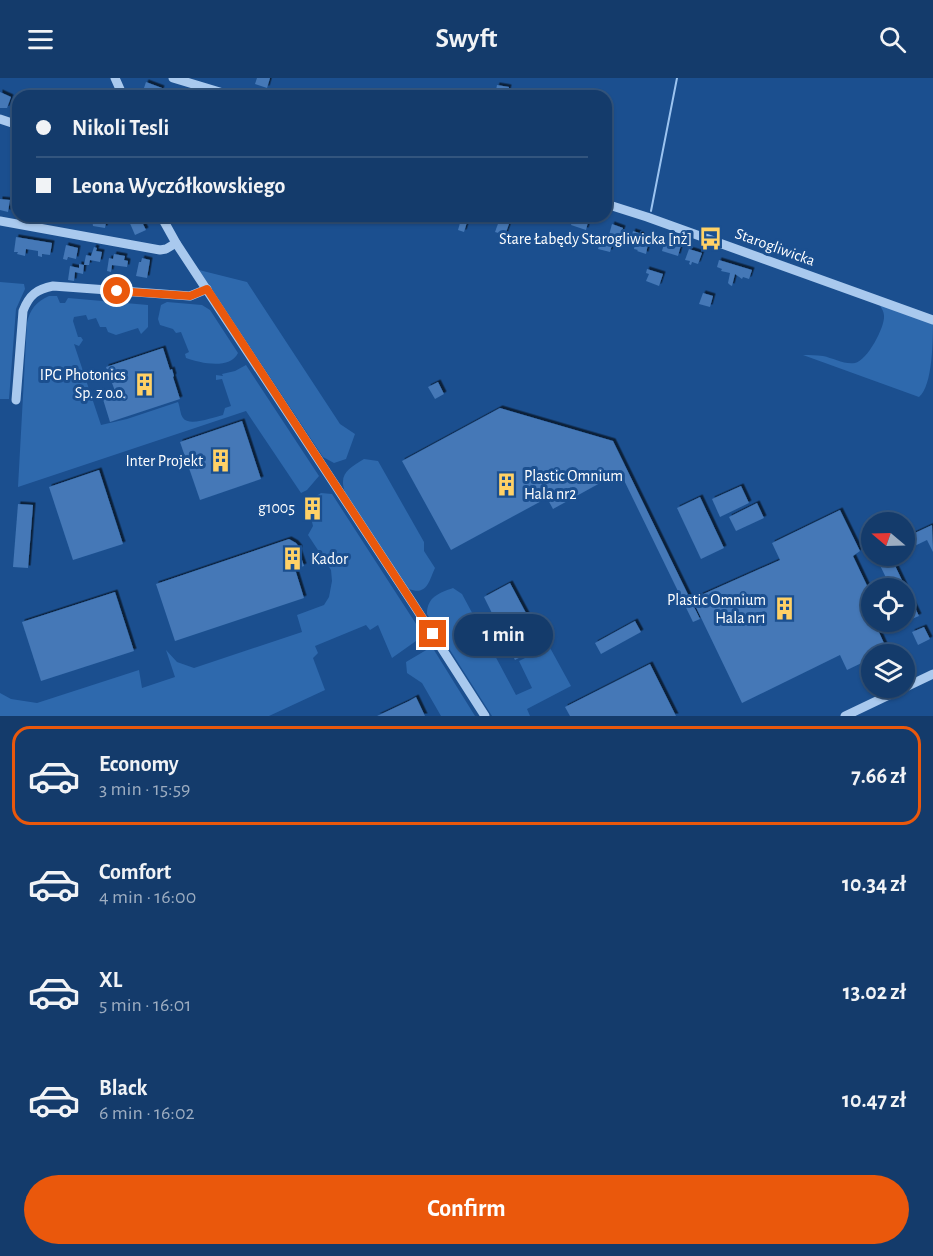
<!DOCTYPE html>
<html lang="en">
<head>
<meta charset="utf-8">
<style>
	body { margin:0; font-family:"Alegreya Sans",sans-serif; background:#214673; color:#f1f3f6; height:100vh; display:flex; flex-direction:column; font-size:22px; white-space:nowrap }
	* { box-sizing:border-box; margin:0 }
	p { font-size:20px; color:#9dadc1 }
	.icon { flex:none; width:33px; height:33px; fill:none; stroke:currentColor; stroke-width:2; stroke-linecap:round; stroke-linejoin:round }
	.map { position:relative; height:638px; overflow:hidden }
	.side { display:flex; flex-direction:column; background:#143b6b; flex:1 }
	.side>* { flex:none }
	.top-card { position:absolute; left:12px; top:12px; width:600px; height:132px; border-radius:18px; box-shadow:0 2px 4px #0004,0 0 0 2px #33557e; display:grid; align-content:center; height:132px; padding:0 24px; background:#143b6b }
	.needle { width:39px; rotate:289deg }
	.fabs { position:absolute; left:861px; top:434px; display:grid; gap:12px }
	.fabs a { display:grid; place-items:center; width:54px; height:54px; border-radius:50%; background:#143b6b; box-shadow:0 2px 4px #0004,0 0 0 2px #33557e; font-size:30px }
	.end { position:absolute; width:27px; height:27px; margin:-14px; border:8px solid #ea580c; background:#fff; box-shadow:0 0 0 3px #fff }
	.from { border-radius:50% }
	.bubble { position:absolute; height:42px; border-radius:21px; background:#143b6b; box-shadow:0 2px 4px #0004,0 0 0 2px #33557e; font-size:20px; font-weight:600; line-height:42px; text-align:center }
	.top-card b { display:flex; align-items:center; gap:21px; height:57px; font-size:22px }
	.top-card b+b { border-top:2px solid #33557e }
	.top-card i { width:15px; height:15px; background:#f1f3f6 }
	ul { padding:10px 0 0; list-style:none }
	li { display:flex; align-items:center; gap:18px; height:99px; margin:0 12px 9px; padding:0 12px; border:3px solid transparent; border-radius:18px }
	li div { flex:1 }
	li b { display:block; font-size:22px }
	li em { font-style:normal; font-weight:600 }
	li.selected { border-color:#ea580c }
	li>.icon { width:54px; height:54px; stroke-width:1.5 }
	.button { display:flex; gap:12px; margin-top:auto; padding:12px 24px }
	.button a { flex:1; height:69px; border-radius:36px; background:#ea580c; color:#fff; font-size:24px; font-weight:600; line-height:69px; text-align:center }
	header { display:flex; justify-content:space-between; align-items:center; height:78px; padding:0 24px; background:#143b6b; font-size:27px; font-weight:600 }
	.map>svg:first-child { display:block }
	.green { fill:#2e69ad }
	.lines { fill:none; stroke-linecap:round; stroke-linejoin:round }
	.stream { stroke:#9cc4f0; stroke-width:2 }
	.building { fill:#4478b7; filter:url(#shadow) }
	.minor { stroke:#a9c9ee; stroke-width:9 }
	.route { stroke:#ea580c; stroke-width:8 }
	.labels { text-anchor:middle; dominant-baseline:central; stroke-width:6; stroke-linejoin:round; paint-order:stroke }
	.poi-label { font-size:16px; fill:#fff; stroke:#1b4f8f; text-anchor:end }
	.street-label { font-size:16px; fill:#fff; stroke:#1b4f8f }
</style>
</head>
<body>
<header><svg class="icon" aria-label="menu" viewBox="0 0 24 24"><path d="M4 6h16M4 12h16M4 18h16"/></svg>Swyft<svg class="icon" aria-label="search" viewBox="0 0 24 24"><circle cx="10" cy="10" r="6"/><path d="M15 15l6 6"/></svg></header>
<div class="map">
<svg width="933" height="638" viewBox="0 0 933 638">
	<defs>
		<filter id="shadow"><feDropShadow dx="2.5" dy="-2.5" stdDeviation="0" flood-color="#0009"/></filter>
	</defs>
	<rect width="100%" height="100%" fill="#1b4f8f"/>
	<g class="green">
		<polygon points="199,192 247,204 340,346 355,356 346,381 334,385 323,379"/>
		<polygon points="0,204 24,206 25,211 16,231 9,321 0,321"/>
		<path d="M 49,218 L 57,218 L 60,225 L 65,225 L 68,220 L 148,227 L 148,249 L 141,256 L 138,250 L 116,257 L 108,254 L 106,249 L 100,249 L 96,240 L 88,242 L 86,237 L 74,239 L 73,243 L 78,259 L 81,259 L 83,262 L 79,268 L 74,266 L 101,347 L 127,341 L 178,324 C 180,328 180,336 183,340 C 189,349 214,339 223,337 L 225,330 L 231,328 L 222,301 L 216,302 L 216,297 L 223,298 L 222,296 L 235,293 L 246,287 L 319,398 L 307,412 L 301,415 L 246,333 L 18,409 L 27,245 C 30,231 36,224 49,218 Z"/>
		<path d="M 167,224 L 202,227 L 210,232 L 238,275 C 230,292 200,285 186,280 L 185,276 L 189,274 L 181,254 L 176,255 L 173,251 L 160,247 L 158,241 L 161,227 Z"/>
		<path d="M 878,225 L 933,242 C 933,260 933,308 919,319 L 803,277 C 810,277 816,277 823,278 C 833,280 845,287 855,285 C 867,283 885,249 884,238 C 884,233 881,229 878,225 Z"/>
		<path d="M 364,381 L 378,383 L 424,464 L 424,473 L 435,490 C 429,503 427,518 409,511 L 345,414 C 338,395 350,390 364,381 Z"/>
		<polygon points="321,415 332,416 420,552 416,563 392,580 378,547 370,552 366,547 315,568 318,575 313,580 325,612 269,638 0,638 0,615 11,621 37,625 139,592 142,610 175,599 166,572 177,584 194,590 302,554 297,537 324,527 329,519 332,503 331,492 308,457 313,448 307,424"/>
		<path d="M 453,510 L 462,516 L 516,617 L 532,610 L 519,583 L 549,568 L 571,608 L 527,631 L 530,638 L 492,638 L 427,536 C 427,519 439,515 453,510 Z"/>
		<polygon points="428,571 434,572 475,638 441,638 422,605 407,595 406,584"/>
	</g>
	<g class="lines">
		<polyline class="stream" points="651,133 677,0"/>
	</g>
	<g class="building">
		<polygon points="257,0 270,0 267,10 255,6"/>
		<polygon points="146,4 162,10 159,18 142,16"/>
		<polygon points="497,7 509,9 507,18 495,18"/>
		<polygon points="0,14 11,19 7,30 0,30"/>
		<polygon points="0,121 10,122 8,134 0,132"/>
		<polygon points="95,138 107,139 105,150 93,148 92,140 95,141"/>
		<polygon points="139,138 146,152 135,157 129,143"/>
		<polygon points="462,138 479,138 477,143 468,141 464,154 458,152"/>
		<polygon points="574,138 589,140 586,152 571,147"/>
		<polygon points="499,143 509,146 505,157 495,154"/>
		<polygon points="612,146 623,150 620,160 609,157"/>
		<polygon points="633,153 642,156 640,164 648,166 646,176 637,173 638,172 634,171 635,166 630,165"/>
		<polygon points="16,159 52,165 50,177 42,176 42,179 38,178 38,173 26,171 25,178 17,176 18,174 14,174"/>
		<polygon points="665,162 681,167 678,178 662,173"/>
		<polygon points="601,163 612,167 610,174 598,171"/>
		<polygon points="66,167 78,170 76,181 68,179 67,182 63,181"/>
		<polygon points="94,169 97,170 96,173 102,174 100,184 90,182 89,187 84,187 86,177 91,178"/>
		<polygon points="689,171 702,175 698,186 692,184 691,187 689,186 690,183 685,182"/>
		<polygon points="114,176 125,178 124,182 128,183 127,189 112,187 111,194 107,193 109,180 113,181"/>
		<polygon points="142,180 150,182 147,200 136,198 139,184 141,184"/>
		<polygon points="719,182 752,192 749,201 743,199 742,201 735,196 732,208 730,207 728,205 730,195 721,193 722,191 717,189"/>
		<polygon points="79,186 84,187 83,196 75,194 74,203 68,202 70,188 79,190"/>
		<polygon points="647,191 663,196 659,208 646,203 649,196 646,195"/>
		<polygon points="703,215 713,218 710,229 699,226"/>
		<polygon points="163,270 170,292 172,291 174,298 173,299 180,321 110,344 102,318 115,313 106,289"/>
		<polygon points="438,304 444,316 435,321 428,309"/>
		<polygon points="500,330 613,363 700,541 693,544 620,394 553,431 547,420 451,472 402,383"/>
		<polygon points="242,343 261,401 200,422 180,364"/>
		<polygon points="99,392 123,466 73,482 49,409"/>
		<polygon points="741,408 749,425 720,439 712,421"/>
		<polygon points="700,419 724,470 701,481 677,430"/>
		<polygon points="757,425 764,440 736,453 729,439"/>
		<polygon points="18,426 33,427 28,490 13,489"/>
		<polygon points="840,432 860,473 853,478 872,518 872,543 874,543 887,572 879,576 872,576 872,580 847,592 840,577 742,625 692,521 780,482 772,465"/>
		<polygon points="872,447 872,470 863,451"/>
		<polygon points="932,447 933,474 927,462 904,473 904,460"/>
		<polygon points="289,461 296,465 300,470 299,473 304,488 295,491 304,520 175,563 156,506"/>
		<polygon points="875,477 890,477 919,538 907,543 904,539 904,510 891,510"/>
		<polygon points="510,505 543,567 515,582 484,519"/>
		<polygon points="115,514 134,573 41,603 22,544"/>
		<polygon points="635,543 641,554 601,576 595,565"/>
		<polygon points="924,549 930,561 918,567 912,554"/>
		<polygon points="650,586 676,638 570,638 565,629"/>
		<polygon points="416,619 425,638 377,638 409,623"/>
	</g>
	<g class="lines">
		<g class="minor">
			<polyline points="115,0 123,18"/>
			<polyline points="173,0 233,18"/>
			<polyline points="0,41 18,47"/>
			<polyline points="606,126 647,139 933,242"/>
			<polyline points="161,138 176,165 412,524 485,638"/>
			<polyline points="0,143 160,172 166,171 176,165"/>
			<path d="M 16,322 L 23,233 C 29,217 37,211 53,208 L 190,218 L 207,211"/>
			<polyline points="845,638 933,596"/>
		</g>
	</g>
	<g class="lines">
		<polyline class="route" points="117,213 190,218 207,211 433,556"/>
	</g>
	<defs>
		<symbol id="bus-bare" viewBox="-9 -9 18 18"><path d="M-5-6H5V4H4V6H2V4H-2V6H-4V4H-5ZM-3.5-4V0h7V-4ZM-3.5 1.2v1.5H-2V1.2ZM2 1.2v1.5H3.5V1.2Z" fill="#ffd166" stroke="#1b4f8f" stroke-width="2.5" paint-order="stroke"/></symbol>
		<symbol id="building-bare" viewBox="-9 -9 18 18"><path d="M-4-6H4V6H1V3H-1V6H-4ZM-2.5-4.3h1.7v1.8h-1.7ZM.8-4.3h1.7v1.8H.8ZM-2.5-1h1.7V.8h-1.7ZM.8-1h1.7V.8H.8Z" fill="#ffd166" stroke="#1b4f8f" stroke-width="2.5" paint-order="stroke"/></symbol>
	</defs>
	<g fill-rule="evenodd">
		<use href="#bus-bare" x="694" y="144" width="33" height="33"/>
		<use href="#building-bare" x="128" y="290" width="33" height="33"/>
		<use href="#building-bare" x="204" y="366" width="33" height="33"/>
		<use href="#building-bare" x="490" y="390" width="33" height="33"/>
		<use href="#building-bare" x="296" y="414" width="33" height="33"/>
		<use href="#building-bare" x="276" y="464" width="33" height="33"/>
		<use href="#building-bare" x="768" y="514" width="33" height="33"/>
	</g>
	<g class="labels">
		<g class="poi-label">
			<text x="692" y="161">Stare Łabędy Starogliwicka [nż]</text>
			<text x="126" y="297">IPG Photonics<tspan x="126" dy="18">Sp. z o.o.</tspan></text>
			<text x="203" y="383">Inter Projekt</text>
			<text x="524" y="398" text-anchor="start">Plastic Omnium<tspan x="524" dy="18">Hala nr2</tspan></text>
			<text x="295" y="430">g1005</text>
			<text x="311" y="481" text-anchor="start">Kador</text>
			<text x="766" y="522">Plastic Omnium<tspan x="766" dy="18">Hala nr1</tspan></text>
		</g>
		<g class="street-label">
			<text transform="translate(775 169) rotate(20)">Starogliwicka</text>
		</g>
	</g>
</svg>
<div class="fabs">
<a><svg class="needle" viewBox="-14 -14 28 28"><path d="M0-13l5 13h-10z" fill="#e53935"/><path d="M0 13l5-13h-10z" fill="#9dadc1"/></svg></a>
<a><svg class="icon" aria-label="locate" viewBox="0 0 24 24"><circle cx="12" cy="12" r="6"/><path d="M12 2v4M12 18v4M2 12h4M18 12h4"/></svg></a>
<a><svg class="icon" aria-label="layers" viewBox="0 0 24 24"><path d="M12 4l9 5-9 5-9-5zM3 14l9 5 9-5"/></svg></a>
</div>
<i class="end from" style="left:117px;top:213px"></i>
<i class="end" style="left:433px;top:556px"></i>
<div class="bubble" style="left:454px;top:536px;width:99px">1 min</div>
<div class="top-card">
<b><i class="from"></i>Nikoli Tesli</b>
<b><i></i>Leona Wyczółkowskiego</b>
</div>
</div>
<section class="side">
<ul>
<li class="selected"><svg class="icon" aria-label="car" viewBox="0 0 24 24"><path d="M5 17H2v-5l4-1 3-4h7l3 4 3 1v5h-3M9 17h6M6 11h13"/><circle cx="7" cy="17" r="2"/><circle cx="17" cy="17" r="2"/></svg><div><b>Economy</b><p>3 min · 15:59</p></div><em>7.66 zł</em></li>
<li><svg class="icon" aria-label="car" viewBox="0 0 24 24"><path d="M5 17H2v-5l4-1 3-4h7l3 4 3 1v5h-3M9 17h6M6 11h13"/><circle cx="7" cy="17" r="2"/><circle cx="17" cy="17" r="2"/></svg><div><b>Comfort</b><p>4 min · 16:00</p></div><em>10.34 zł</em></li>
<li><svg class="icon" aria-label="car" viewBox="0 0 24 24"><path d="M5 17H2v-5l4-1 3-4h7l3 4 3 1v5h-3M9 17h6M6 11h13"/><circle cx="7" cy="17" r="2"/><circle cx="17" cy="17" r="2"/></svg><div><b>XL</b><p>5 min · 16:01</p></div><em>13.02 zł</em></li>
<li><svg class="icon" aria-label="car" viewBox="0 0 24 24"><path d="M5 17H2v-5l4-1 3-4h7l3 4 3 1v5h-3M9 17h6M6 11h13"/><circle cx="7" cy="17" r="2"/><circle cx="17" cy="17" r="2"/></svg><div><b>Black</b><p>6 min · 16:02</p></div><em>10.47 zł</em></li>
</ul>
<div class="button"><a>Confirm</a></div>
</section>
</body>
</html>
